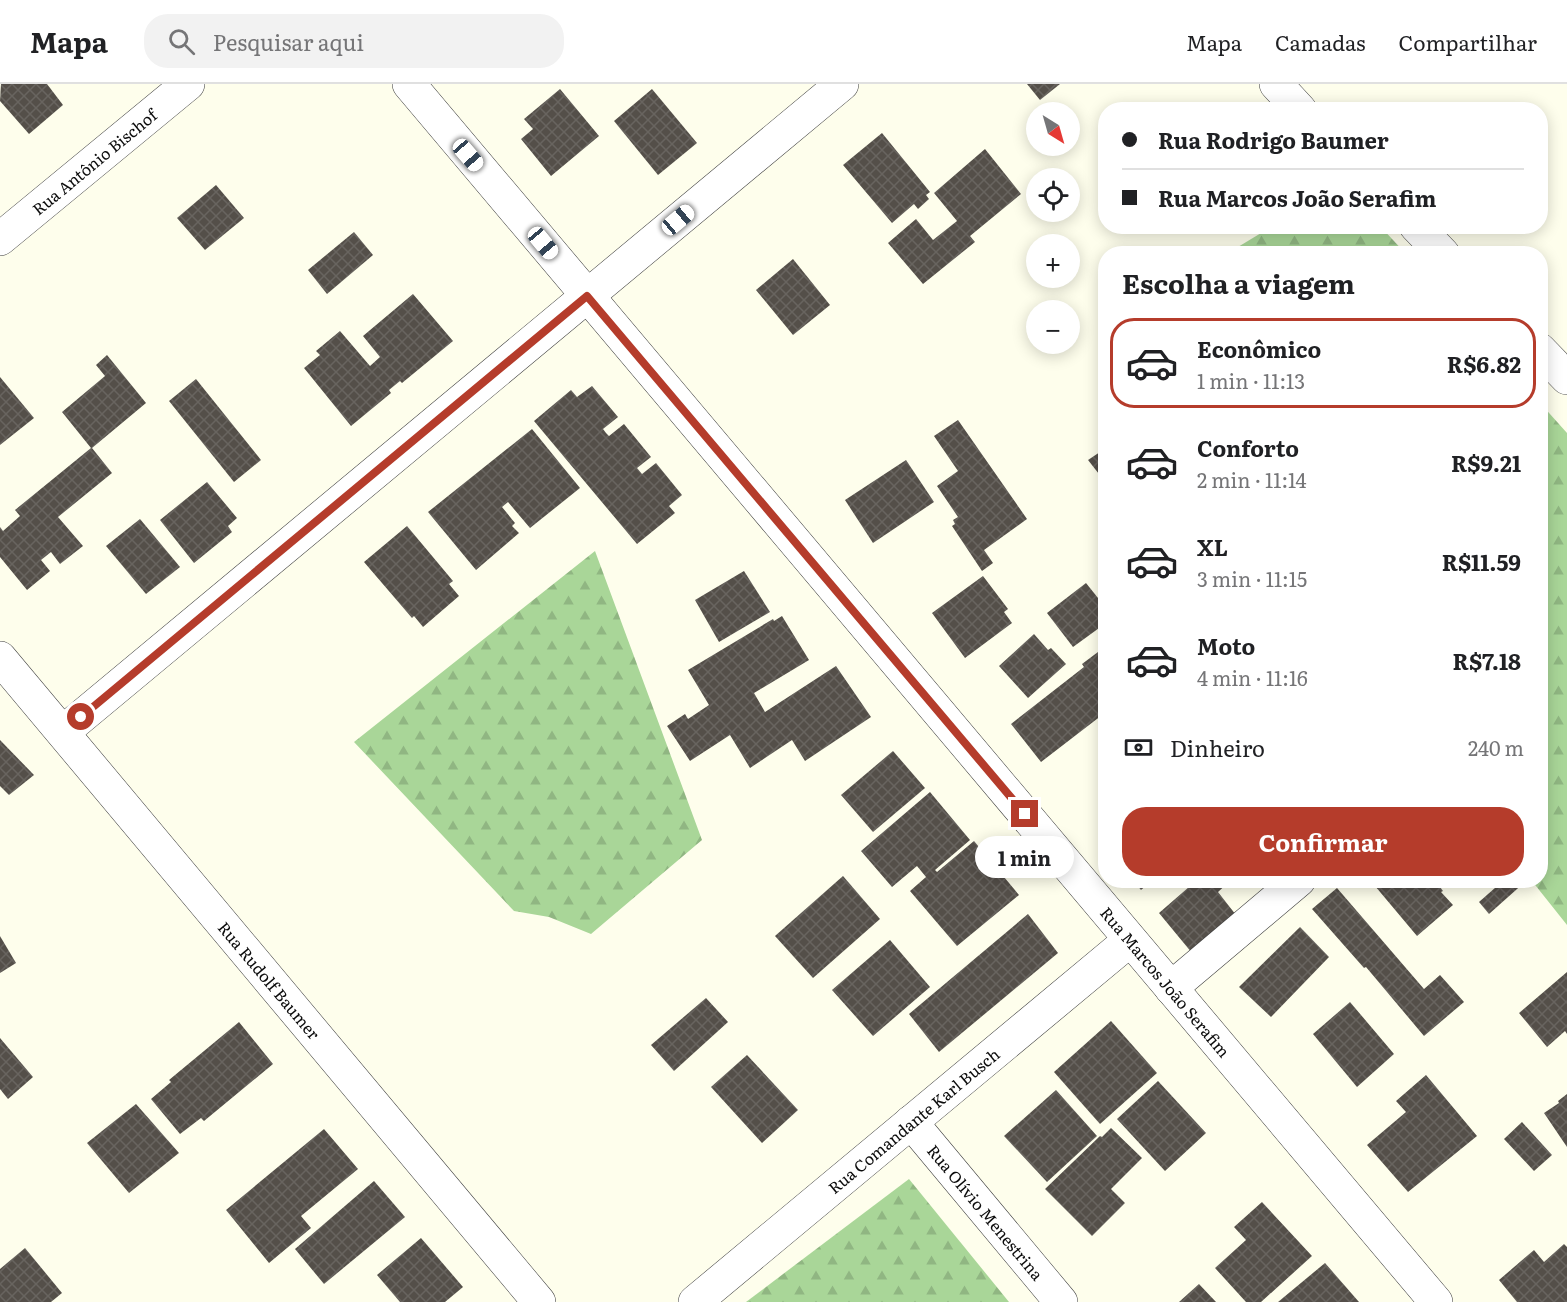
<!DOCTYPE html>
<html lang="pt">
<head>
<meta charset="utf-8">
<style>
	body { margin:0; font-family:Literata,serif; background:#f2f2f2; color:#202124; height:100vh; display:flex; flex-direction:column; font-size:22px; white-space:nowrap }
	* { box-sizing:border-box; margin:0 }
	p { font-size:20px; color:#757577 }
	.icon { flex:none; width:33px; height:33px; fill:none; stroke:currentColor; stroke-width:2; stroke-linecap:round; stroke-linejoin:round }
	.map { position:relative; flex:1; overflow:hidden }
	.drawer { position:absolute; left:1098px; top:162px; width:450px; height:642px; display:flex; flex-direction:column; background:#fff; border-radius:24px; box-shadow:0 3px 15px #0003 }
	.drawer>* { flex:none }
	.guide { position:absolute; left:1098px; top:18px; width:450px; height:132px; border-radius:24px; box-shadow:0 3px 15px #0003; display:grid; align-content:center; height:132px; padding:0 24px; background:#fff }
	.needle { width:39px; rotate:143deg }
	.fabs { position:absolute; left:1026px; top:18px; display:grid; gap:12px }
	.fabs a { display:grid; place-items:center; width:54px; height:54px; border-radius:50%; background:#fff; box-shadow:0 3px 15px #0003; font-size:30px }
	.end { position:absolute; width:27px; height:27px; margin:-14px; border:8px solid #b53c2b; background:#fff; box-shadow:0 0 0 3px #fff }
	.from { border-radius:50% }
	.bubble { position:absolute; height:42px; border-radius:21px; background:#fff; box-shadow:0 3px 15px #0003; font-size:20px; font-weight:700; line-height:42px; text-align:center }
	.car { position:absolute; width:18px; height:36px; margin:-18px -9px; border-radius:8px; box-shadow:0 0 4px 2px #0007; background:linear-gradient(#fff 24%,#345 0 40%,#fff 0 76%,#345 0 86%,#fff 0) }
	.guide b { display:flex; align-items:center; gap:21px; height:57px; font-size:22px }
	.guide b+b { border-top:2px solid #e0e0e0 }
	.guide i { width:15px; height:15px; background:#202124 }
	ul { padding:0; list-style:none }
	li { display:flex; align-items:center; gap:18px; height:90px; margin:0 12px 9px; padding:0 12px; border:3px solid transparent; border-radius:24px }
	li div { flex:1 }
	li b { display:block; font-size:22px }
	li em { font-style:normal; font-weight:700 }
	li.current { border-color:#b53c2b }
	li>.icon { width:54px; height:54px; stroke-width:1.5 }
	h2 { padding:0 24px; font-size:27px; line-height:72px }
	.pay { display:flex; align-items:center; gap:15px; height:66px; padding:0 24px; font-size:22px }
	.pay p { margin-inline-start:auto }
	.action { display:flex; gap:12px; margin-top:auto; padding:12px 24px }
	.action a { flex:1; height:69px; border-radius:24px; background:#b53c2b; color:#fff; font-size:24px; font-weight:700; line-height:69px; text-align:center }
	header { display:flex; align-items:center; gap:36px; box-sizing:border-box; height:84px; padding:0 30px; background:#fff; border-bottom:2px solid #e0e0e0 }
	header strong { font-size:28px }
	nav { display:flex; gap:33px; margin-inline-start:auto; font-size:21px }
	.search { width:420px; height:54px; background:#f2f2f2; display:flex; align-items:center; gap:15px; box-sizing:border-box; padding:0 21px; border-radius:24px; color:#757577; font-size:22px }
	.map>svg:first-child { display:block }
	.forest { fill:url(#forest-firs) }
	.building { fill:url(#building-cross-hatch) }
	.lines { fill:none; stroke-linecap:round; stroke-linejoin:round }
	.minor-casing { stroke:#3f3f3f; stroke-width:34 }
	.minor { stroke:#fff; stroke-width:33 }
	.route { stroke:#b53c2b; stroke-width:8 }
	.labels { text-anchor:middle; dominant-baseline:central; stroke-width:6; stroke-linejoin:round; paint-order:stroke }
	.street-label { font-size:16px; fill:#0c0c0c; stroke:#fff }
</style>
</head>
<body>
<header>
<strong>Mapa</strong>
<div class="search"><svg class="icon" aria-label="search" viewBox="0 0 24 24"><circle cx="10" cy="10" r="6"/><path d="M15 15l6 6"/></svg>Pesquisar aqui</div>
<nav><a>Mapa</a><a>Camadas</a><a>Compartilhar</a></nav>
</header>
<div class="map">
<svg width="1567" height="1218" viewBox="0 0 1567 1218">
	<defs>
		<pattern id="forest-firs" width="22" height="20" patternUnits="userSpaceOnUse" patternTransform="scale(1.5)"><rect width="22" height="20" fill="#a9d698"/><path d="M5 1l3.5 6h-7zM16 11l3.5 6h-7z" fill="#90b682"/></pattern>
		<pattern id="building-cross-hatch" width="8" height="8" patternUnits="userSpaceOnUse" patternTransform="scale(1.5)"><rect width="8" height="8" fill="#544f49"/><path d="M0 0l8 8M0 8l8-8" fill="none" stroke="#68645f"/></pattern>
	</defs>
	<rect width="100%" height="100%" fill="#fefeec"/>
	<g class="forest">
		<polygon points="1271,143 1381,143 1405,169 1228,169"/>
		<polygon points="1541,320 1567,349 1567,841 1532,797 1540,796"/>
		<polygon points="595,467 702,756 591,850 549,833 514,827 354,658"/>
		<polygon points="909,1095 1009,1218 746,1218"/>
	</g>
	<g class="building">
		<polygon points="1,0 47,0 63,21 29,50 0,17"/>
		<polygon points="1027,0 1060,0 1040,16"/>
		<polygon points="560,5 599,52 551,92 521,55 533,45 524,35"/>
		<polygon points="652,5 697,59 658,91 614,37"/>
		<polygon points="882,49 930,108 926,111 929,115 918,125 914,120 892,139 843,81"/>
		<polygon points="985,65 1021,110 970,152 975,158 923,200 888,159 916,135 933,156 957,137 934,109"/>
		<polygon points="216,101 244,134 205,166 177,134"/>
		<polygon points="354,148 373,171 327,210 308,186"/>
		<polygon points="793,175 830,221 793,251 756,206"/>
		<polygon points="413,210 453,257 402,299 400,297 389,306 391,309 351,342 304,284 320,271 316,267 340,247 370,282 380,273 363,252"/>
		<polygon points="107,271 146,319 92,364 112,389 58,433 83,462 60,480 51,468 41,476 50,487 27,506 0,473 0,443 3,447 20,432 15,426 91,364 62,328 105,292 96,281"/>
		<polygon points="0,293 34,334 0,361"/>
		<polygon points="196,295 261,376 234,398 169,317"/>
		<polygon points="592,302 618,333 603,345 606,349 609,352 624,340 651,373 637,384 642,390 656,379 682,411 669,422 675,429 637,460 534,337 571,306 577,313"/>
		<polygon points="958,336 1027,435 984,466 993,479 982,487 952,442 955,440 953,436 958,433 937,402 958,387 934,352"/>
		<polygon points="532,345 580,404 530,444 508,418 502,423 515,439 512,442 519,449 476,486 428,428"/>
		<polygon points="1106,364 1106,399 1088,376"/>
		<polygon points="906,376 934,418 873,459 845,416"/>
		<polygon points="207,398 237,434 228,442 232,448 194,479 160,436"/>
		<polygon points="140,435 180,483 146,510 106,462"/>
		<polygon points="407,442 453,497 449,500 459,512 423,543 414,532 412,534 364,478"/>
		<polygon points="744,487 770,528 719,558 695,516"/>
		<polygon points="983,492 1008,525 1004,528 1012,539 965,574 932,529"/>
		<polygon points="1086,499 1106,524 1106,539 1073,563 1047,529"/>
		<polygon points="782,532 809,576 754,609 765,628 836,582 871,633 805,677 792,656 750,684 730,651 690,677 667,642 685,630 688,635 709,621 688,586 773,535 774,537"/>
		<polygon points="1034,550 1048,566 1051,564 1066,580 1028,614 999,582"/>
		<polygon points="1106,562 1106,604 1103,605 1106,608 1106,628 1041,678 1011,640 1084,583 1082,580"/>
		<polygon points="0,656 34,691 9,711 0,702"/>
		<polygon points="893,667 925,704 873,748 841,711"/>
		<polygon points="930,708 970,756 935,786 937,788 974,757 1019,811 957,862 910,807 926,793 917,782 892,803 861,767"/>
		<polygon points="843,792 880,835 813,894 775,852"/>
		<polygon points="1133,796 1152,796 1141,806"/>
		<polygon points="1197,796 1231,796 1218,808 1236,831 1192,869 1159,829"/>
		<polygon points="1370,796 1435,796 1443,807 1441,808 1453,821 1417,852"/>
		<polygon points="1504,796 1527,796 1489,830 1479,818"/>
		<polygon points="1337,804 1424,905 1440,891 1464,918 1424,952 1366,883 1364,884 1312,825"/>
		<polygon points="1028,830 1058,869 939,968 909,930"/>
		<polygon points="1300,843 1329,873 1271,933 1239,903"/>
		<polygon points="0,852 16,879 0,889"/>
		<polygon points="890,856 930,903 873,952 832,906"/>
		<polygon points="1567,888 1567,950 1565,947 1547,963 1519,929"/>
		<polygon points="706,914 728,938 674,987 651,961"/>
		<polygon points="1350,918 1394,970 1357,1003 1313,950"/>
		<polygon points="1111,937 1157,989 1100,1040 1054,988"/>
		<polygon points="239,938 273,980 204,1037 201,1034 180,1050 151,1015 171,998 169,996"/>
		<polygon points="0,954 33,993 8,1015 0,1005"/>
		<polygon points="747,971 798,1026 762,1059 711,1003"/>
		<polygon points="1426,991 1477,1052 1408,1108 1367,1061 1406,1028 1396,1017"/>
		<polygon points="1158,997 1206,1049 1165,1087 1117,1035"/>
		<polygon points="1056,1006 1097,1052 1047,1098 1004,1052"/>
		<polygon points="1567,1010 1567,1063 1544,1029 1559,1019 1558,1017"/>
		<polygon points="136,1020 179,1069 129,1109 87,1059"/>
		<polygon points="1522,1038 1552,1071 1534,1087 1504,1055"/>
		<polygon points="1111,1044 1142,1074 1111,1105 1125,1119 1092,1152 1045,1105 1100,1052 1102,1053"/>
		<polygon points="324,1045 358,1085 301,1132 311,1144 269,1179 226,1126"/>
		<polygon points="374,1097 405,1133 324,1200 295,1165"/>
		<polygon points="1262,1118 1312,1172 1261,1218 1246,1218 1215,1184 1246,1156 1234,1143"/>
		<polygon points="421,1154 463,1203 445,1218 400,1218 377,1191"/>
		<polygon points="1564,1160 1567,1163 1567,1218 1517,1218 1499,1196 1534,1166 1544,1178"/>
		<polygon points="25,1164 62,1209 51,1218 0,1218 0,1185"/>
		<polygon points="1325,1179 1359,1218 1278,1218"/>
		<polygon points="1199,1200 1216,1218 1179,1218"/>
	</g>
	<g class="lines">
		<defs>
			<g id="minor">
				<path id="s1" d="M 409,0 L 1436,1218"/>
				<polyline points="1276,0 1300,26"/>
				<polyline points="1416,142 1443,170"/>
				<path id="s2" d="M 0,155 L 188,0"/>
				<polyline points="1540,266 1567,294"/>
				<path id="s3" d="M 0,574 L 539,1218"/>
				<polyline points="63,648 842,0"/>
				<polyline points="1171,904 1299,796"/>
				<path id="s4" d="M 911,1038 L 1061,1218"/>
				<path id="s5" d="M 695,1218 L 1130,856"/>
			</g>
		</defs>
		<use href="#minor" class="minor-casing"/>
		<use href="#minor" class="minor"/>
	</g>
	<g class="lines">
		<polyline class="route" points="81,633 587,212 1025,730"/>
	</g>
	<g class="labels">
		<g class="street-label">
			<text stroke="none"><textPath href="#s2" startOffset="122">Rua Antônio Bischof</textPath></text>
			<text stroke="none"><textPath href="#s3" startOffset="420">Rua Rudolf Baumer</textPath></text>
			<text stroke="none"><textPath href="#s1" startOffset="1174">Rua Marcos João Serafim</textPath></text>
			<text stroke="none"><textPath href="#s5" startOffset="284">Rua Comandante Karl Busch</textPath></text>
			<text stroke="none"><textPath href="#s4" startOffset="117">Rua Olívio Menestrina</textPath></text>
		</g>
	</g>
</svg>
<div class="fabs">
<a><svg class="needle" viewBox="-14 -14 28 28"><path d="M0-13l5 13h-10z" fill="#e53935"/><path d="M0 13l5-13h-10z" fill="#757577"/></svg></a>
<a><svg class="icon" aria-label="locate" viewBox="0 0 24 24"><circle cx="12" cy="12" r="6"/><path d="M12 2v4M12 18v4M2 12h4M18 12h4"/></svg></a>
<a>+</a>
<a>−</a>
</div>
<i class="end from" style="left:81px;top:633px"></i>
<i class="end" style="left:1025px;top:730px"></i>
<div class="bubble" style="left:975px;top:752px;width:99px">1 min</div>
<i class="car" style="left:468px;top:71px;rotate:139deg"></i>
<i class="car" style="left:678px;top:136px;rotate:50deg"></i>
<i class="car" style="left:543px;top:159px;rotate:140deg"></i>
<div class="guide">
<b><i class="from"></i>Rua Rodrigo Baumer</b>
<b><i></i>Rua Marcos João Serafim</b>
</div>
<section class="drawer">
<h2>Escolha a viagem</h2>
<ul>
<li class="current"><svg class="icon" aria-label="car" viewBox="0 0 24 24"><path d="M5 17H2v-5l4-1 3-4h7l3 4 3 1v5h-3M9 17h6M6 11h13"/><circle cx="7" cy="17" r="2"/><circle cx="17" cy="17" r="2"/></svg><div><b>Econômico</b><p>1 min · 11:13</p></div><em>R$6.82</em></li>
<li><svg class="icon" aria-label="car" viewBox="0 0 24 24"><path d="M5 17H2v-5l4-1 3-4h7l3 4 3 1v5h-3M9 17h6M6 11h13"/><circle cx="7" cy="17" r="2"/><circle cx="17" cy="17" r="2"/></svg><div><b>Conforto</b><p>2 min · 11:14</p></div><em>R$9.21</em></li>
<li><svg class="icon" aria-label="car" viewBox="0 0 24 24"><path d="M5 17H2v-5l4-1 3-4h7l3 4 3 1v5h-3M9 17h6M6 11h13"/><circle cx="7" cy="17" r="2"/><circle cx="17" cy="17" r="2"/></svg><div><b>XL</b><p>3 min · 11:15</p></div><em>R$11.59</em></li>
<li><svg class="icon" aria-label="car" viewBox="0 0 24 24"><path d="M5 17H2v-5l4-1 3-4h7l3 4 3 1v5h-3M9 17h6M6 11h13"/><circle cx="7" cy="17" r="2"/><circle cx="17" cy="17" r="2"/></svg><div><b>Moto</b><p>4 min · 11:16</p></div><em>R$7.18</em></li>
</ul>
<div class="pay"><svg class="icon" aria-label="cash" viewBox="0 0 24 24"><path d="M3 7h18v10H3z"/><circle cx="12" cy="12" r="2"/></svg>Dinheiro<p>240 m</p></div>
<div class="action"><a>Confirmar</a></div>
</section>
</div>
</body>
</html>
